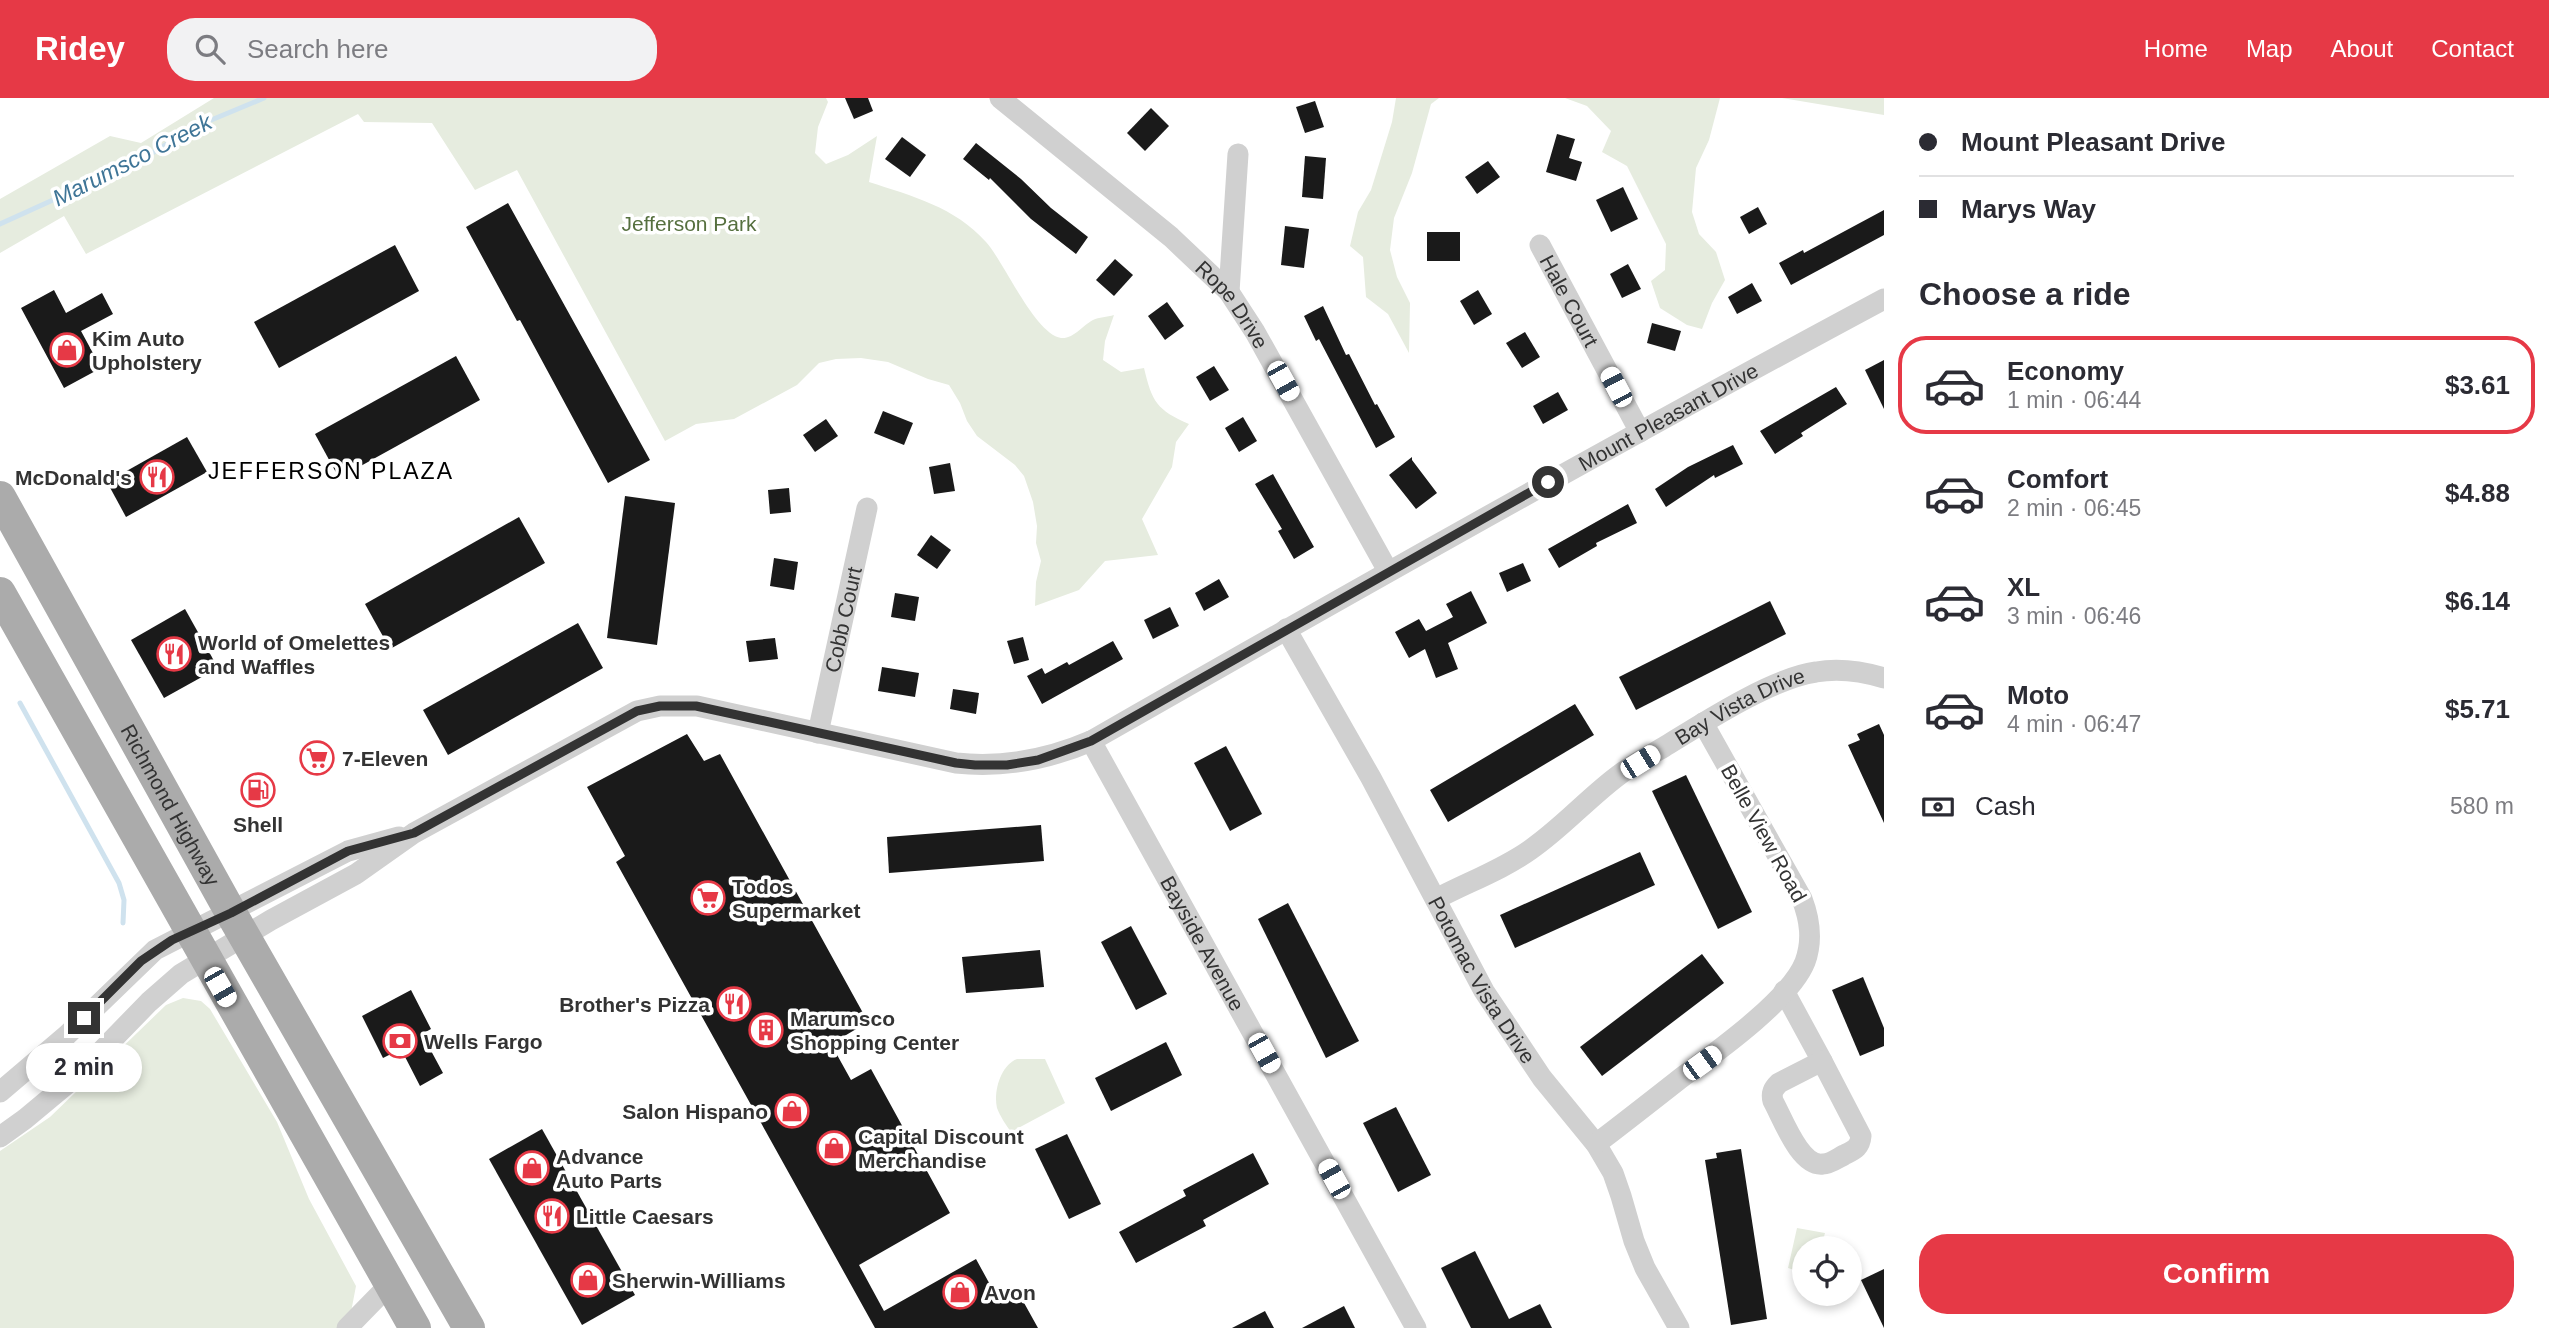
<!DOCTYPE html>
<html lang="en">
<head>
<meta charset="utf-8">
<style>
	body { margin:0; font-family:Helvetica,sans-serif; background:#f2f2f3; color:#2b2b33; height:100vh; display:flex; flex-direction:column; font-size:26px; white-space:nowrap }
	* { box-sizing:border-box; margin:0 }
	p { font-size:23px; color:#7c7c81 }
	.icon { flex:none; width:38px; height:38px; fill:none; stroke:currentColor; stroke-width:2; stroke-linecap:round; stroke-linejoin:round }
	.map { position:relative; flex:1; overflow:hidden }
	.side { display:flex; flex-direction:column; background:#fff; width:665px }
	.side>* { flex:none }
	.top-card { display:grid; align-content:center; height:154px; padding:0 35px; background:#fff }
	.fabs { position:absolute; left:1792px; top:1138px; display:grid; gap:14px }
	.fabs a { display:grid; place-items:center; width:70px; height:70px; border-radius:50%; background:#fff; box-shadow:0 4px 10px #0003; font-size:35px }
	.end { position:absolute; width:32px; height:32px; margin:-16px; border:9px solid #333; background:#fff; box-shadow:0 0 0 4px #fff }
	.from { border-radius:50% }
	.bubble { position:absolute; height:49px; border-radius:24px; background:#fff; box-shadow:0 4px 10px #0003; font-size:23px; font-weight:700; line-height:49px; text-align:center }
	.car { position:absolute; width:21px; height:42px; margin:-21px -10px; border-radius:9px; box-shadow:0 0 5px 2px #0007; background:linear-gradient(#fff 24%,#345 0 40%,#fff 0 76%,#345 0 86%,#fff 0) }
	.top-card b { display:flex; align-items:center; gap:24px; height:66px; font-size:26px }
	.top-card b+b { border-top:2px solid #e1e1e2 }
	.top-card i { width:18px; height:18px; background:#2b2b33 }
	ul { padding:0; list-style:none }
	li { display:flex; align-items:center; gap:21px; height:98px; margin:0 14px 10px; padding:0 21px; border:4px solid transparent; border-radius:28px }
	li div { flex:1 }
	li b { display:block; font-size:26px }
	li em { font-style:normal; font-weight:700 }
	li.current { border-color:#e63946 }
	li>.icon { width:63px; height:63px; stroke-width:1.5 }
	h2 { padding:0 35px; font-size:32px; line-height:84px }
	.pay { display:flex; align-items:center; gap:18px; height:77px; padding:0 35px; font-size:26px }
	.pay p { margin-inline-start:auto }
	.cta { display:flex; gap:14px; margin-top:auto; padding:14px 35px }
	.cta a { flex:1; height:80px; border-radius:28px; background:#e63946; color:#fff; font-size:28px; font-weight:700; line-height:80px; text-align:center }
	header { display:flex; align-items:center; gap:42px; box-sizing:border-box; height:98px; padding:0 35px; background:#e63946; color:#fff }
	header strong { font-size:33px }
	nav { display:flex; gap:38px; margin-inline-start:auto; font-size:24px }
	.search { width:490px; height:63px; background:#f2f2f3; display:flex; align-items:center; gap:18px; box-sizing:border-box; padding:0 24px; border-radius:28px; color:#7c7c81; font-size:26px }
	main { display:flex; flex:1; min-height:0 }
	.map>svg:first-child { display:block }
	.green { fill:#e6ecdf }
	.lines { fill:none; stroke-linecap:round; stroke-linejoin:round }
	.stream { stroke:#cfe2ee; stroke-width:5 }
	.building { fill:#1a1a1a }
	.street { stroke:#d0d0d0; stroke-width:21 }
	.primary { stroke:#ababab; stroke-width:32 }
	.route { stroke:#333; stroke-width:9 }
	.labels { text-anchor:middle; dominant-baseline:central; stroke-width:7; stroke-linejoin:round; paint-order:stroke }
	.park-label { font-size:21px; fill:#56703f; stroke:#fff }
	.street-label { font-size:21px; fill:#333; stroke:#fff }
	.poi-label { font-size:21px; font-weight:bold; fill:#333; stroke:#fff; text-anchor:start }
	.water-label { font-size:23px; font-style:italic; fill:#3f7597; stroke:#fff }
	.neighbourhood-label { font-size:23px; letter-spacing:2px; fill:#000; stroke:#fff }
</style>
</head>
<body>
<header>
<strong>Ridey</strong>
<div class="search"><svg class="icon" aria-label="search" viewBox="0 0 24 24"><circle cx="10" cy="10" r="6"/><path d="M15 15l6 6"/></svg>Search here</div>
<nav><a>Home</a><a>Map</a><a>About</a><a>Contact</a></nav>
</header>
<main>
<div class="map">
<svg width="1884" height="1230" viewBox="0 0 1884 1230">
	<rect width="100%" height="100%" fill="#fff"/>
	<g class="green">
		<path d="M 214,0 L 826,0 L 828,4 L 818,29 L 815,55 L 826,66 L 848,57 L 877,38 L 869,84 C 912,98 955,109 986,144 C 1004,164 1035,236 1061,240 C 1074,241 1083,227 1093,222 C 1099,219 1107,219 1114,217 L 1105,243 L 1103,262 L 1121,274 L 1144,270 C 1152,304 1157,312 1189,326 L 1176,344 L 1172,369 L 1142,421 L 1158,457 L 1105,463 L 1079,492 L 1035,508 L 1036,484 L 1041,463 L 1036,445 L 1037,428 L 1033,404 L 1024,378 L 1015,367 L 977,338 L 967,323 L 960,305 L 949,287 L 928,281 L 888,264 L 861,260 L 836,261 L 819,265 L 797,287 L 734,321 L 696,326 L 665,343 L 517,72 L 475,92 L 432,25 L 364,24 L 358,16 L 86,156 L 64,118 L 0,155 L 0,101 L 110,38 L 141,45 Z"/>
		<polygon points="1396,0 1439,0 1431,6 1412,75 1394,120 1390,152 1397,179 1410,205 1409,255 1388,216 1366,199 1363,159 1350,148 1358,114 1371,92 1392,24"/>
		<polygon points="1565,0 1720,0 1709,42 1696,70 1692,114 1699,136 1716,154 1725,182 1712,205 1702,231 1687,227 1660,210 1651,183 1665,172 1666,146 1627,68 1602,54 1611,33 1587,8"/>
		<polygon points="1782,0 1884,0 1884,17"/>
		<polygon points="183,900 201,903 210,911 277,1024 309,1101 356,1188 351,1214 337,1230 0,1230 0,1053 50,1019 166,907"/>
		<path d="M 1017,961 L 1045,961 L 1065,1005 L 1011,1034 C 1006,1027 1000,1018 997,1010 C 993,993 1001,967 1017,961 Z"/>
		<polygon points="1797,1130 1825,1135 1821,1150 1804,1150 1804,1175 1788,1170"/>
	</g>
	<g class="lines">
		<g class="stream">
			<polyline points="0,126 86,87 123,64 151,56 192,30 264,0"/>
			<polyline points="20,605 119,785 124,802 123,825"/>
		</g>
	</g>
	<g class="building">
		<polygon points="845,0 868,0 873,13 854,21"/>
		<polygon points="1315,3 1324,29 1305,35 1296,9"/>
		<polygon points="1151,10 1169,28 1145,53 1127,35"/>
		<polygon points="1557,36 1575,41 1569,60 1582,64 1576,83 1546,74"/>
		<polygon points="902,39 926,57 910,79 885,61"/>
		<polygon points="976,45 1021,81 1051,110 1088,139 1076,156 1031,121 990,80 989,82 963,61"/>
		<polygon points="1305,58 1326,60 1323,101 1302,99"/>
		<polygon points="1488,63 1500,79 1477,96 1465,79"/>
		<polygon points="1623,89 1638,121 1611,134 1596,102"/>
		<polygon points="508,105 650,362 608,385 520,222 517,223 466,129"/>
		<polygon points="1758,109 1767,126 1749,136 1740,119"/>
		<polygon points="1884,112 1884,137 1791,187 1779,165 1803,152 1804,155"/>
		<polygon points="1285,128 1309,131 1304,170 1281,167"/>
		<rect x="1427" y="134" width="33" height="29"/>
		<polygon points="395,147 419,193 279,270 254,224"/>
		<polygon points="1115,161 1133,177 1114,198 1096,182"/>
		<polygon points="1628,166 1641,191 1622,200 1610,176"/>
		<polygon points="1752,185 1762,203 1737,216 1728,199"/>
		<polygon points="54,192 66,215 102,195 113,216 81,233 101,270 64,290 21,210"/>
		<polygon points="1478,192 1492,216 1474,227 1460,203"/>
		<polygon points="1167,204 1184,228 1165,242 1148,218"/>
		<polygon points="1323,208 1346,257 1349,256 1375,307 1377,306 1395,339 1376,350 1319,241 1316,243 1304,218"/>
		<polygon points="1652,225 1681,233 1675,253 1647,245"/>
		<polygon points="1525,234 1540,259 1522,270 1506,245"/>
		<polygon points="456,258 480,302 339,380 315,336"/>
		<polygon points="1884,262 1884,311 1865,272"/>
		<polygon points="1214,268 1229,292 1210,303 1196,279"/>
		<polygon points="1836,289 1847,306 1801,335 1803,338 1775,356 1760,333"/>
		<polygon points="1558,294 1568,312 1543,326 1533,308"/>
		<polygon points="883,313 913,325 904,347 874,335"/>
		<polygon points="1243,319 1257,343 1239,354 1225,330"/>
		<polygon points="826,321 838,338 815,354 803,337"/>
		<polygon points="187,339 207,374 126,419 107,384"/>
		<polygon points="1733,347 1743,366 1715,380 1714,377 1666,409 1655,391 1688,369"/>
		<polygon points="1412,359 1412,362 1437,395 1416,411 1389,377"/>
		<polygon points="950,365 955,393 934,396 929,369"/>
		<polygon points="1273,376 1314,449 1294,461 1278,433 1282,431 1255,386"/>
		<polygon points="789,390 791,414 770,416 768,392"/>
		<polygon points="625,398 675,405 657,547 607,540"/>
		<polygon points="1628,406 1637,425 1596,445 1597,448 1559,470 1548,451"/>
		<polygon points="519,419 545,465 390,551 365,506"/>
		<polygon points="931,437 951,452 937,471 917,457"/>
		<polygon points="774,460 798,464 794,492 770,488"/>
		<polygon points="1523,465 1531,483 1507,494 1499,475"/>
		<polygon points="1219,481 1229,499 1204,513 1195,495"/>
		<polygon points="1471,493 1487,525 1448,545 1458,571 1436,580 1425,551 1409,560 1395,534 1419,521 1426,533 1453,519 1446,506"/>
		<polygon points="895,495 919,499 915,523 891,519"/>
		<polygon points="1770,503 1786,536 1636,612 1619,579"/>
		<polygon points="1170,509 1179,528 1153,541 1144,522"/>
		<polygon points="185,511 218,570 164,600 131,542"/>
		<polygon points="578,525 603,570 448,657 423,612"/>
		<polygon points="1023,539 1029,562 1014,566 1007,543"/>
		<polygon points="775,540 778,561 749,564 746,543"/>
		<polygon points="1113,543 1123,561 1042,606 1027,578 1042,570 1045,576 1067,564 1069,567"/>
		<polygon points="882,569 919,575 915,599 878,593"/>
		<polygon points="953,591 979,595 976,616 950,611"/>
		<polygon points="1575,606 1594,637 1448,724 1430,692"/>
		<polygon points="1879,626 1884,637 1884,725 1848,647 1860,642 1857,636"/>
		<polygon points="687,636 704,663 720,656 868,924 831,946 851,982 871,971 950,1115 859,1167 884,1213 976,1161 999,1203 1018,1194 1038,1230 875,1230 616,764 625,758 587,689"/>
		<polygon points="1226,648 1262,716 1230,733 1194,665"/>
		<polygon points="1686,677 1752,814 1718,831 1652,693"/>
		<polygon points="1041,727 1044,763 889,775 887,739"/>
		<polygon points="1640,754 1655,787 1515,850 1500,817"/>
		<polygon points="1288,805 1359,943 1326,960 1258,821"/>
		<polygon points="1131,828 1167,896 1136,912 1101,844"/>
		<polygon points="1040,852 1044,889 966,895 962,859"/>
		<polygon points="1702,856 1724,885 1602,978 1580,949"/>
		<polygon points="1863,879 1884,930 1884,948 1860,958 1832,892"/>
		<polygon points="411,892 431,931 422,936 443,975 420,988 401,951 383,960 362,918"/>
		<polygon points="1166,944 1182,977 1111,1013 1095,980"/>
		<polygon points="1396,1009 1431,1077 1398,1094 1363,1025"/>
		<polygon points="542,1031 635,1197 582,1227 489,1061"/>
		<polygon points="1067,1036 1101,1106 1069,1121 1035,1051"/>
		<polygon points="1741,1051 1767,1221 1731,1227 1705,1062 1717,1060 1716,1055"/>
		<polygon points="1253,1055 1269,1086 1203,1122 1206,1128 1136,1165 1119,1134 1186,1098 1183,1092"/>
		<polygon points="1475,1153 1509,1221 1540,1206 1552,1230 1471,1230 1441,1170"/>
		<polygon points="1884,1171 1884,1230 1861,1182"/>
		<polygon points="1344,1208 1355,1230 1302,1230"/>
		<polygon points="1265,1213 1274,1230 1232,1230"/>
	</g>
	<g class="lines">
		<g class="street">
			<path id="s1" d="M 1000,0 L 1171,139 L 1229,194 L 1255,234 L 1388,473"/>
			<path id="s2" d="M 1540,147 L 1640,334"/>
			<polyline points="1229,194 1238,56"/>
			<path id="s3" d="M 1286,531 L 1371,680 L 1484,893 L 1542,980 L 1596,1046 L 1613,1075 L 1621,1098 L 1634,1143 L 1645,1170 L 1679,1230"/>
			<path id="s4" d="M 818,635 L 867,410"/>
			<path id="s5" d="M 1091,643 L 1416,1230"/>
			<path id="s6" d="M 1436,801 C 1466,785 1502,772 1530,752 C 1562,730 1588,700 1619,677 C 1633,666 1649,658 1664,649 C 1703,625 1772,580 1816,574 C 1839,570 1861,573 1884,580"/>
			<polyline points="1784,893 1822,963"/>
			<path d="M 1822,963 L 1861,1038 C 1860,1050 1854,1052 1844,1057 C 1838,1060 1830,1066 1823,1066 C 1800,1069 1783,1021 1773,1003 C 1771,995 1773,991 1779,985 Z"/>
			<polyline points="0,994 67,937 155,852 348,753 399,739"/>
			<path id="s7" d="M 0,1039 L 25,1021 L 79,976 L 149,904 L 181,876 L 271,822 L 356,776 L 414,735 L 637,613 L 660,608 L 697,608 L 956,665 C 1004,670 1047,662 1091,643 C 1353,493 1617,344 1884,201"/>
			<path d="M 1596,1046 C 1625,1024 1653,1002 1681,980 C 1715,955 1790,902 1805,864 C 1813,842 1810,822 1802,801 L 1703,625"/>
			<polyline points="347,1230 390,1186"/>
		</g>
		<g class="primary">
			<path id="s8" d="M 0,399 L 231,815 L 469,1230"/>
			<polyline points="0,495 415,1230"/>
		</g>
	</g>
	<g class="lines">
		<polyline class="route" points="84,920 141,863 172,842 231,815 348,753 414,735 637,613 660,608 696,608 956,665 975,667 1007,667 1038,662 1091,643 1548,384"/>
	</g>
	<defs>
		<symbol id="shop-ring" viewBox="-11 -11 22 22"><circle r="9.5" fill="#fff" stroke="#e63946" stroke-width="1.5"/><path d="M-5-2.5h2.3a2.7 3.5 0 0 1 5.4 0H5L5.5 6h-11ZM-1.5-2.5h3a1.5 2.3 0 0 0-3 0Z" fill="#e63946"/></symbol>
		<symbol id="restaurant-ring" viewBox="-11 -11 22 22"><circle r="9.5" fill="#fff" stroke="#e63946" stroke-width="1.5"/><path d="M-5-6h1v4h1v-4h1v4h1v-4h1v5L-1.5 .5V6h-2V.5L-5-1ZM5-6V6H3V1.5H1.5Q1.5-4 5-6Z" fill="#e63946"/></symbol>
		<symbol id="supermarket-ring" viewBox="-11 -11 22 22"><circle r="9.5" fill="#fff" stroke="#e63946" stroke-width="1.5"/><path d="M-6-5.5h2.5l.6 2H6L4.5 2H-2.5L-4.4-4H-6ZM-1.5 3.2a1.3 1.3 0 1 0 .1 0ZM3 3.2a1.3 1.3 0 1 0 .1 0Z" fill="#e63946"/></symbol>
		<symbol id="fuel-ring" viewBox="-11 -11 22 22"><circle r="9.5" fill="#fff" stroke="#e63946" stroke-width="1.5"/><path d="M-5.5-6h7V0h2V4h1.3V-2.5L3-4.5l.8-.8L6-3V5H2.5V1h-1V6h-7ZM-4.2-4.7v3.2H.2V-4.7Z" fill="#e63946"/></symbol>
		<symbol id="building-ring" viewBox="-11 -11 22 22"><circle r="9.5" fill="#fff" stroke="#e63946" stroke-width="1.5"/><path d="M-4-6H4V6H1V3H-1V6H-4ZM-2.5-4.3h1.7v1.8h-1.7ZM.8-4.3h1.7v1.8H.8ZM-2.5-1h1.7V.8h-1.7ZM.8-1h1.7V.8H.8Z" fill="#e63946"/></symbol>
		<symbol id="bank-ring" viewBox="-11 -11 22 22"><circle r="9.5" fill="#fff" stroke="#e63946" stroke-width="1.5"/><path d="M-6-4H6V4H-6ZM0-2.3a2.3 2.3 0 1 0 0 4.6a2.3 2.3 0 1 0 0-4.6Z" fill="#e63946"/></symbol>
	</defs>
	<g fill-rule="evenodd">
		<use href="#shop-ring" x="48" y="233" width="38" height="38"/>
		<use href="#restaurant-ring" x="138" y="360" width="38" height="38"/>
		<use href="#restaurant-ring" x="155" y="537" width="38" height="38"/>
		<use href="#supermarket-ring" x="298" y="641" width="38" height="38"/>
		<use href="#fuel-ring" x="239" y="673" width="38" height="38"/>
		<use href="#supermarket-ring" x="689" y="781" width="38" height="38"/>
		<use href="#restaurant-ring" x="715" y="887" width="38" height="38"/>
		<use href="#building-ring" x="747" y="913" width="38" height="38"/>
		<use href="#bank-ring" x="381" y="924" width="38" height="38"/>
		<use href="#shop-ring" x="773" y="994" width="38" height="38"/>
		<use href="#shop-ring" x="815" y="1031" width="38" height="38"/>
		<use href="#shop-ring" x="513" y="1051" width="38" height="38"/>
		<use href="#restaurant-ring" x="533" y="1099" width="38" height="38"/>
		<use href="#shop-ring" x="569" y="1163" width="38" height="38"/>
		<use href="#shop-ring" x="941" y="1175" width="38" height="38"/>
	</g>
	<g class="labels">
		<g class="park-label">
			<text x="689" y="125">Jefferson Park</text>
		</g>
		<g class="street-label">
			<text stroke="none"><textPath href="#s2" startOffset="63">Hale Court</textPath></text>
			<text stroke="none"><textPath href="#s1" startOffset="312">Rope Drive</textPath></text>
			<text stroke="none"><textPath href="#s7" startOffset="1897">Mount Pleasant Drive</textPath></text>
			<text stroke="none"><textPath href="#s4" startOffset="116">Cobb Court</textPath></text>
			<text stroke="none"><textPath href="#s6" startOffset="362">Bay Vista Drive</textPath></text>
			<text stroke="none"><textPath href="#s8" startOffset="352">Richmond Highway</textPath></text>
			<text transform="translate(1764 735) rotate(61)">Belle View Road</text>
			<text stroke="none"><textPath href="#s5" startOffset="231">Bayside Avenue</textPath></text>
			<text stroke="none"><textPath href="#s3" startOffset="402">Potomac Vista Drive</textPath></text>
		</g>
		<g class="poi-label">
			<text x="92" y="240">Kim Auto<tspan x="92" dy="24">Upholstery</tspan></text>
			<text x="132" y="379" text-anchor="end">McDonald's</text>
			<text x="198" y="544">World of Omelettes<tspan x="198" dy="24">and Waffles</tspan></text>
			<text x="342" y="660">7-Eleven</text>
			<text x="258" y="726" text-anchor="middle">Shell</text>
			<text x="732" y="788">Todos<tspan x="732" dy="24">Supermarket</tspan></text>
			<text x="710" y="906" text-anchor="end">Brother's Pizza</text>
			<text x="790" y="920">Marumsco<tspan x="790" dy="24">Shopping Center</tspan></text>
			<text x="424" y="943">Wells Fargo</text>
			<text x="768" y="1013" text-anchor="end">Salon Hispano</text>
			<text x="858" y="1038">Capital Discount<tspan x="858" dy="24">Merchandise</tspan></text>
			<text x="556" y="1058">Advance<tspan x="556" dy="24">Auto Parts</tspan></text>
			<text x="576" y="1118">Little Caesars</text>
			<text x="612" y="1182">Sherwin-Williams</text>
			<text x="984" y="1194">Avon</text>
		</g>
		<g class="water-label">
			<text transform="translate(132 62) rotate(-27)">Marumsco Creek</text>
		</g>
		<g class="neighbourhood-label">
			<text x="331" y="373">JEFFERSON PLAZA</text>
		</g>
	</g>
</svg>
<div class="fabs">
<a><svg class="icon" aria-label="locate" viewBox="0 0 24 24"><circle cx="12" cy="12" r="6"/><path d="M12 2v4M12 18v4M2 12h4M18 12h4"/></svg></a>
</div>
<i class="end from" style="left:1548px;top:384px"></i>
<i class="end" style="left:84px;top:920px"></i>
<div class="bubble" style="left:26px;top:945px;width:116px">2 min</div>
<i class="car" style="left:1283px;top:283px;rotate:151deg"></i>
<i class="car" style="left:1616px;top:289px;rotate:332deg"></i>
<i class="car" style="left:1640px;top:664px;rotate:58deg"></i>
<i class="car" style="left:220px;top:889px;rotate:150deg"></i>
<i class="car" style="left:1264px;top:955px;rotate:151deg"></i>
<i class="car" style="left:1702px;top:965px;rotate:54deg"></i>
<i class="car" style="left:1334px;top:1081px;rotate:331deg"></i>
</div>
<section class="side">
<div class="top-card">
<b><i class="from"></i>Mount Pleasant Drive</b>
<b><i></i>Marys Way</b>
</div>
<h2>Choose a ride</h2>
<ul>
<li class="current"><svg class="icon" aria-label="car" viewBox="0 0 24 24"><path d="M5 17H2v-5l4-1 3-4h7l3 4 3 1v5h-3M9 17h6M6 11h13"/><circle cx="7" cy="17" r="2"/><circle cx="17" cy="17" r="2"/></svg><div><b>Economy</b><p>1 min · 06:44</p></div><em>$3.61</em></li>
<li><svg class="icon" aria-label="car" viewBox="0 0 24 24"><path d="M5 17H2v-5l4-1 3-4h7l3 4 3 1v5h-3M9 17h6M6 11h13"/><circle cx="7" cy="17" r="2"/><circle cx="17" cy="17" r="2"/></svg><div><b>Comfort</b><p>2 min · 06:45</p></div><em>$4.88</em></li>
<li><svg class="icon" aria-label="car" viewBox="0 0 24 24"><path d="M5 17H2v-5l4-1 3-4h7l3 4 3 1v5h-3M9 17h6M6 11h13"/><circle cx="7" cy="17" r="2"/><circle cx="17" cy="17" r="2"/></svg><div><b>XL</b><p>3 min · 06:46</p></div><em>$6.14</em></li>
<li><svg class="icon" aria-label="car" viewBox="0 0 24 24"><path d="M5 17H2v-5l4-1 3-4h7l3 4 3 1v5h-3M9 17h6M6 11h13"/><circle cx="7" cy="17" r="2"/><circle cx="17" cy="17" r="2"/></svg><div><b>Moto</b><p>4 min · 06:47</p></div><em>$5.71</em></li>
</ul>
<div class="pay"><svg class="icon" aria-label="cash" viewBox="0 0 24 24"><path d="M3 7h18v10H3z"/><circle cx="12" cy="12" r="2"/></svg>Cash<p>580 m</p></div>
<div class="cta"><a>Confirm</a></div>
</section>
</main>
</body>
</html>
